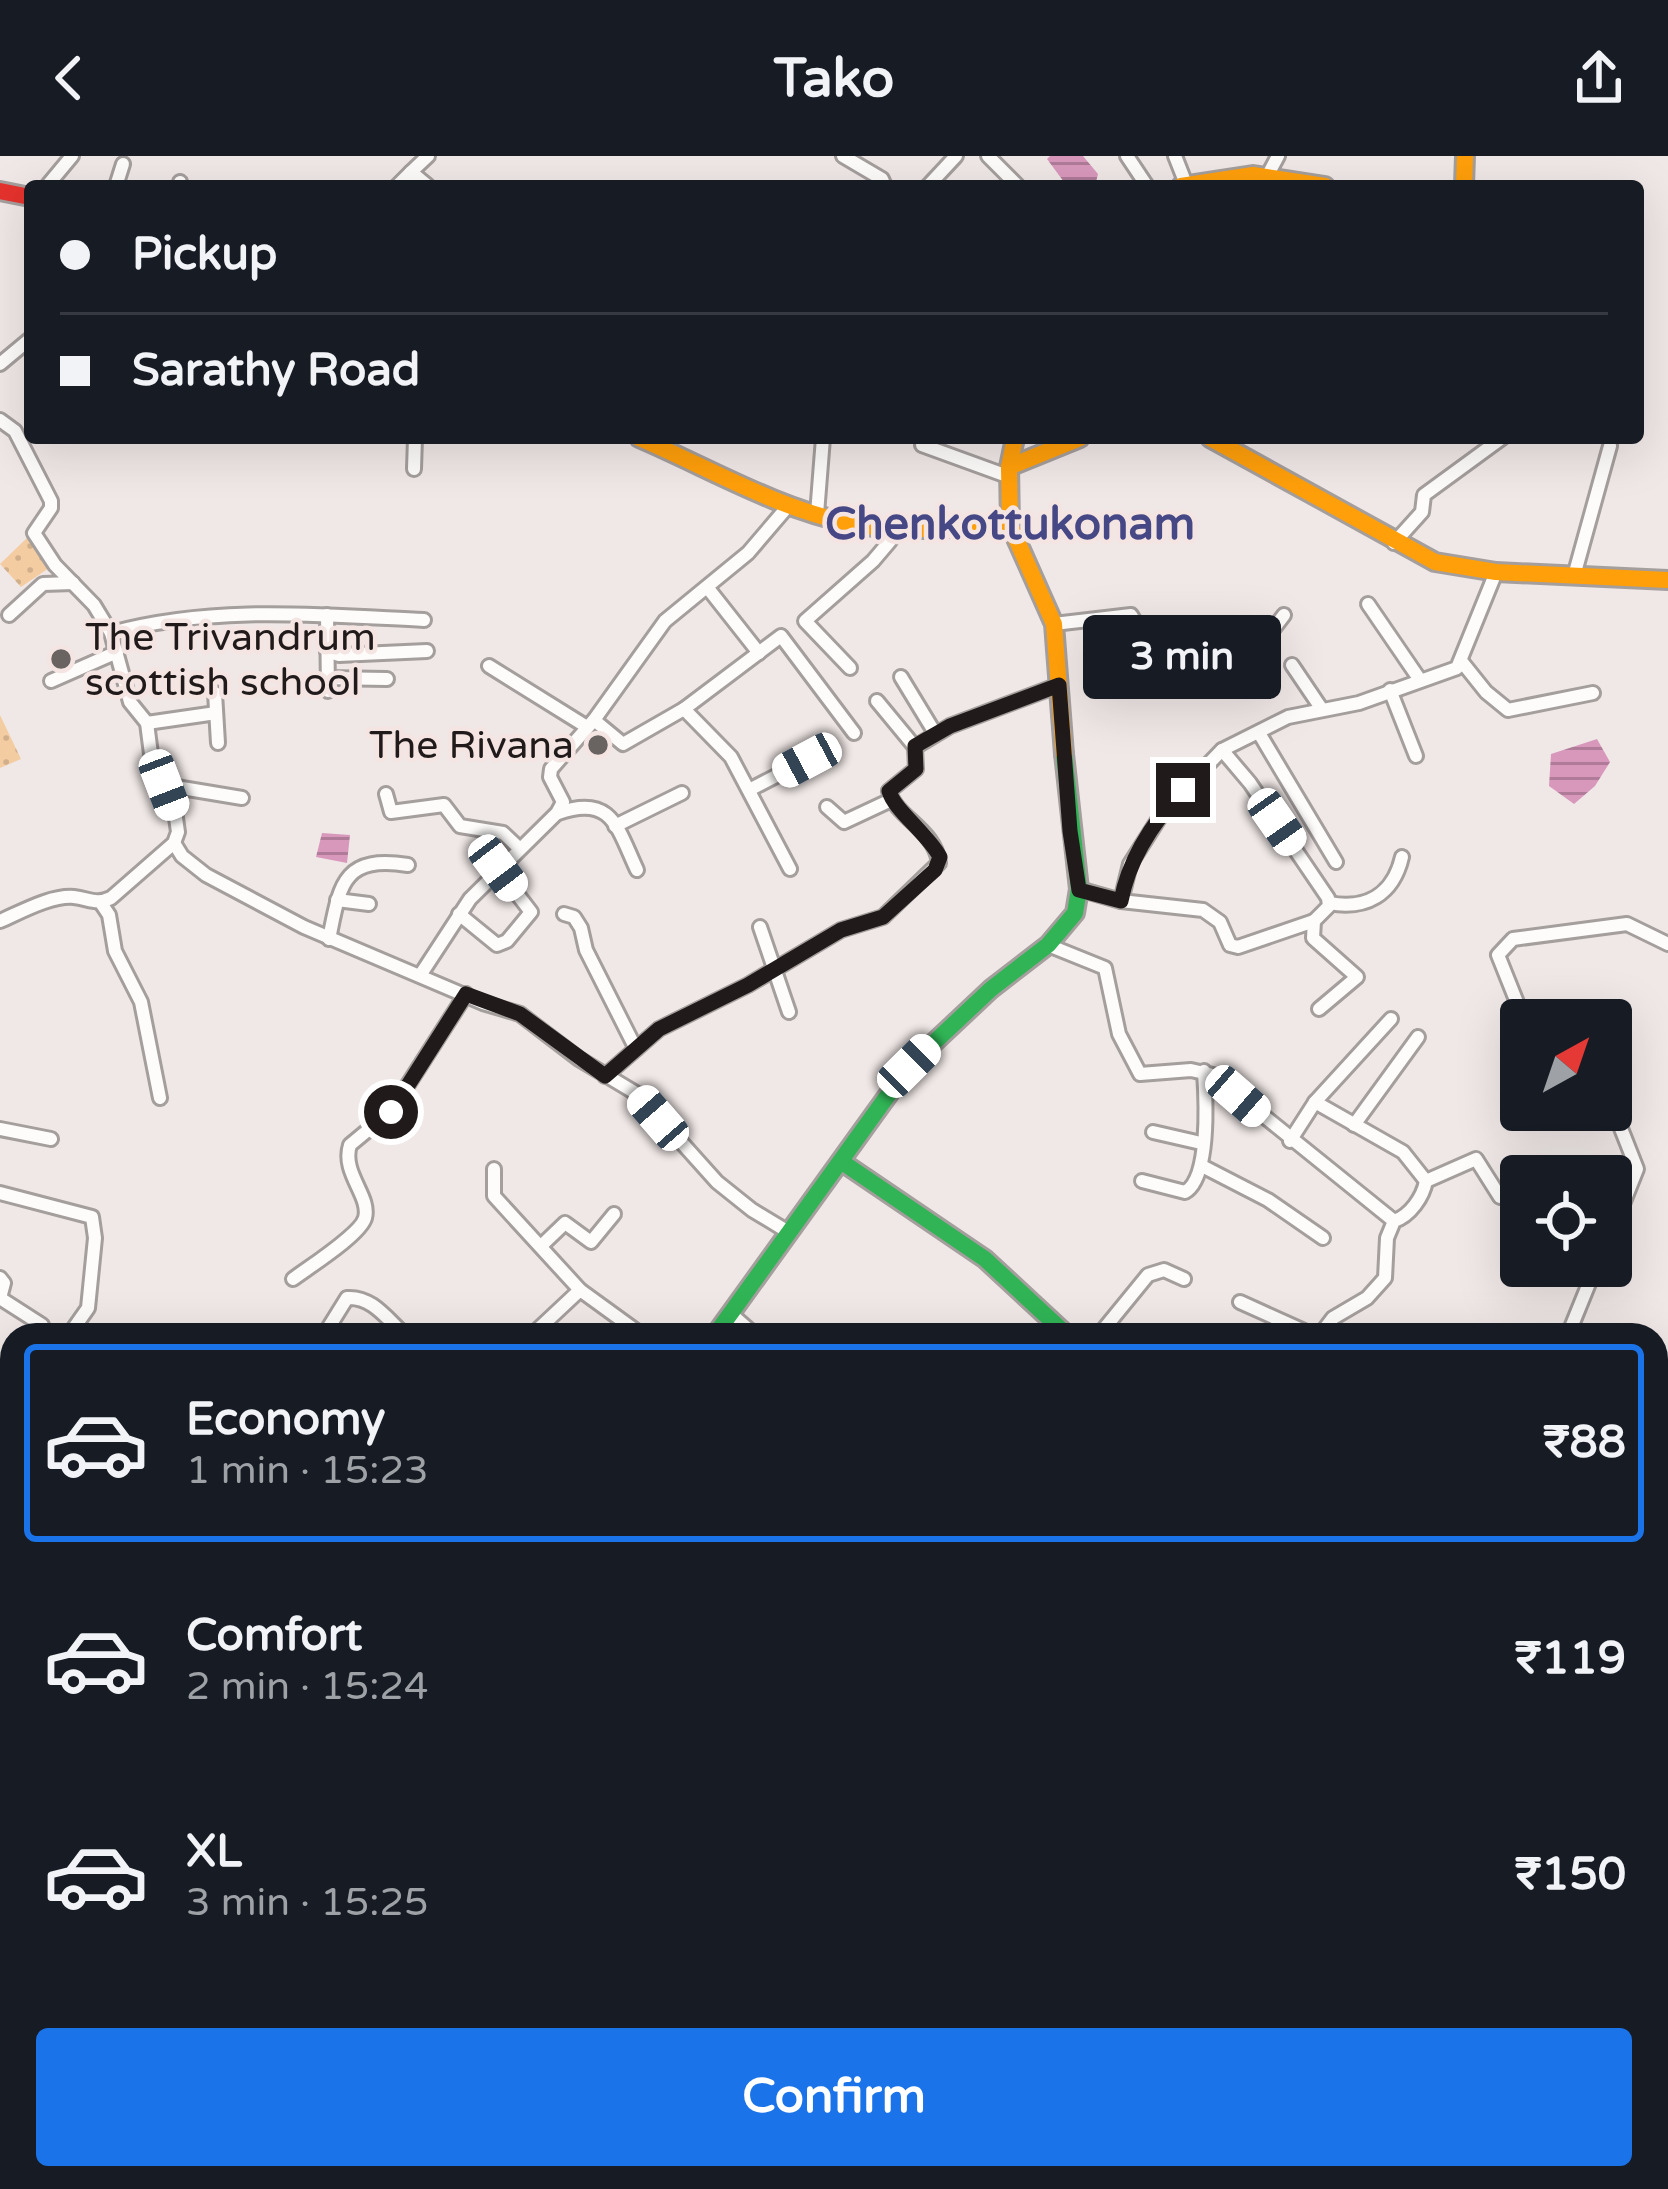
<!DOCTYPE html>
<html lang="en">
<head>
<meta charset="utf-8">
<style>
	body { margin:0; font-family:"Varela Round",sans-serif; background:#242831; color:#f1f3f6; height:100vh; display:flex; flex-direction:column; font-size:45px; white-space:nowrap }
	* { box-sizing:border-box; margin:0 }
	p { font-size:39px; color:#9ea1a6 }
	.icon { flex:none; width:66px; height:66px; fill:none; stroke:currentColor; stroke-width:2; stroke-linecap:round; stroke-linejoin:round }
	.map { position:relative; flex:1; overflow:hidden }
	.drawer { position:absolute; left:0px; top:1167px; width:1668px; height:867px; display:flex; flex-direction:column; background:#171b24; border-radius:36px 36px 0 0; box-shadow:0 12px 48px #0002 }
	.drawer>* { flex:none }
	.guide { position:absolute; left:24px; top:24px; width:1620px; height:264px; border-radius:12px; box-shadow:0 12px 48px #0002; display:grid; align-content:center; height:264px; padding:0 36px; background:#171b24 }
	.needle { width:78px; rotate:40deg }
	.fabs { position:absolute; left:1500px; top:843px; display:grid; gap:24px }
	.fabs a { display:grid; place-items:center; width:132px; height:132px; border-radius:12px; background:#171b24; box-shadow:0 12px 48px #0002; font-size:60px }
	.end { position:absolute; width:54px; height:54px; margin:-27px; border:15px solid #201b1a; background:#fff; box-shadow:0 0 0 6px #fff }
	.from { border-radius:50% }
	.bubble { position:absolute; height:84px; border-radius:12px; background:#171b24; box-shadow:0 12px 48px #0002; font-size:39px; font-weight:700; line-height:84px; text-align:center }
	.car { position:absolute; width:36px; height:72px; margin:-36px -18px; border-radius:15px; box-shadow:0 0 9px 3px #0007; background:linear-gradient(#fff 24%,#345 0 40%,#fff 0 76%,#345 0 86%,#fff 0) }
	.guide b { display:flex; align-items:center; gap:42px; height:114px; font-size:45px }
	.guide b+b { border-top:3px solid #363941 }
	.guide i { width:30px; height:30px; background:#f1f3f6 }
	ul { padding:21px 0 0; list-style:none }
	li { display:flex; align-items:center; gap:36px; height:198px; margin:0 24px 18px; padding:0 12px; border:6px solid transparent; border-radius:12px }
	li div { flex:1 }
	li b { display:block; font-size:45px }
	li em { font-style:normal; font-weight:700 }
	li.selected { border-color:#1a73e8 }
	li>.icon { width:108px; height:108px; stroke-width:1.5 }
	.button { display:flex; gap:24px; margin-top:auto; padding:24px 36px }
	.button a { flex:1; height:138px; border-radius:12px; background:#1a73e8; color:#fff; font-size:48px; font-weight:700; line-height:138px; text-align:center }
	header { display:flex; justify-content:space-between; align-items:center; height:156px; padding:0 36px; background:#171b24; font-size:54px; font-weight:700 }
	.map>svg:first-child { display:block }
	.grass { fill:url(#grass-dots) }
	.water { fill:url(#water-rules) }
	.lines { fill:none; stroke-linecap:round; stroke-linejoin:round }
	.stream { stroke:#d898bc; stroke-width:3 }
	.street-casing { stroke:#a49e9d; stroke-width:18 }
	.fast-casing { stroke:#a49e9d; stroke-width:22 }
	.slow-casing { stroke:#a49e9d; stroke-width:22 }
	.jam-casing { stroke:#a49e9d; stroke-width:22 }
	.street { stroke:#fdfcfb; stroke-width:12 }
	.fast { stroke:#30b455; stroke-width:16 }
	.slow { stroke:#ff9f0a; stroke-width:16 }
	.jam { stroke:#e5322d; stroke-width:16 }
	.route { stroke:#201b1a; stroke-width:15 }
	.poi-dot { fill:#696362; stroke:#f4e5e3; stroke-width:4.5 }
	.labels { text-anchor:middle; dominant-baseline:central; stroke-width:9; stroke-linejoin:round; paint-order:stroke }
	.poi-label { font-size:39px; fill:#201b1a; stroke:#f4e5e3; text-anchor:start }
	.quarter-label { font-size:45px; font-weight:bold; fill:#464785; stroke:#f4e5e3 }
</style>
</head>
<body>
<header><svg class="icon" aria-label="back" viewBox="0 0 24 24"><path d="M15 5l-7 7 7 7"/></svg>Tako<svg class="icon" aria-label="share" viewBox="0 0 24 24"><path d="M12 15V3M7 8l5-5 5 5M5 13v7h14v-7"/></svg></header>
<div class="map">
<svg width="1668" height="2033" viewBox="0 0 1668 2033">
	<defs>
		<pattern id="grass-dots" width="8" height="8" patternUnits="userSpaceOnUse" patternTransform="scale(3)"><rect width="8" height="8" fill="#f3cca1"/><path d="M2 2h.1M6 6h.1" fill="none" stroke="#d0af8a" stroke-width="1.8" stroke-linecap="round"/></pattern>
		<pattern id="water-rules" width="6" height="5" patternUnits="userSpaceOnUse" patternTransform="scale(3)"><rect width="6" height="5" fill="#d898bc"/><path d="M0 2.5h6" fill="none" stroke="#af7b98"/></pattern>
	</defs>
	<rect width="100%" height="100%" fill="#f0e8e7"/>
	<g class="grass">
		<polygon points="29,380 49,412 21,431 0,408"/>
		<polygon points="0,559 21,603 0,612"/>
	</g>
	<g class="water">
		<polygon points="1050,0 1083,0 1098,18 1095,30 1064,26 1047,3"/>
		<polygon points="1597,583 1610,606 1595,630 1574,648 1549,630 1551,598"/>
		<polygon points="322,677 350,679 347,707 316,701"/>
	</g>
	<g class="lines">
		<g class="stream">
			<polyline points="1656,1762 1668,1766"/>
			<polyline points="1656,1890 1668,1908"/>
			<polyline points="716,2022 726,2033"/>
		</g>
		<defs>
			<g id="street">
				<polyline points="843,0 882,23 885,30"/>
				<polyline points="988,0 1018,30"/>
				<polyline points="1127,0 1147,30"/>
				<polyline points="1175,0 1186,28"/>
				<polyline points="180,26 181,30"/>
				<polyline points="47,30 72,0"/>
				<polyline points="116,30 123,8"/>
				<polyline points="397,30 411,16"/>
				<polyline points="428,30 411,16 428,0"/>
				<polyline points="928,30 956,0"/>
				<polyline points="1262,30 1278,0"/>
				<polyline points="0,208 30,183"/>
				<path d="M 0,264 L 15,275 L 51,345 L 51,352 L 34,377 L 55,409 L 94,449 L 111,477 L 130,546 L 147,567 L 151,598 L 175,655 L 178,676 L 174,687 L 111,742 C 96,749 90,743 74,741 C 51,739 21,756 0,765"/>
				<polyline points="922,289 1010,321"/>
				<polyline points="414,313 415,282"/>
				<polyline points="817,358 823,282"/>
				<polyline points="1394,387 1422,356 1424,339 1502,282"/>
				<polyline points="1574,420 1610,290"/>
				<polyline points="707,431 759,497"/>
				<polyline points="1368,448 1420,524"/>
				<polyline points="9,459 43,428 73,427"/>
				<polyline points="327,459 328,535"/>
				<polyline points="1054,468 1131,459 1145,482 1177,520 1183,521 1223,471 1244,484 1259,471 1271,476 1284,459"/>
				<path d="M 111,477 C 213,449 319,459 424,464"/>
				<polyline points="327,495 339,499 427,495"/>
				<polyline points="1462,506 1486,536 1508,554 1593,537"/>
				<polyline points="1292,509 1321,552"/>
				<polyline points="489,510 587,571"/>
				<polyline points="850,512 805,465 873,405 890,385 889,373"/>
				<polyline points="901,521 935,577"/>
				<polyline points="326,522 387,523"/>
				<polyline points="51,525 117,496"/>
				<polyline points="1390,534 1416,600"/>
				<polyline points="215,537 218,587"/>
				<polyline points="877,545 915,591"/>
				<polyline points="684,553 781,480 854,577"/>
				<polyline points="594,564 623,588 684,553 731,601 790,713"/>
				<polyline points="147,567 216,557"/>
				<polyline points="1259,577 1336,706"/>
				<polyline points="1222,594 1250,627 1328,742 1329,750 1314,765 1313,782 1357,821 1319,853"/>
				<polyline points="164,629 242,642"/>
				<polyline points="749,634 807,604"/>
				<polyline points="386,638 391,656 444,649 460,670 503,677 520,693"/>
				<polyline points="827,651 844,666 891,644"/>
				<path d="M 558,657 C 612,638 617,671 637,714"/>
				<polyline points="615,670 682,637"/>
				<polyline points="174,687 182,700 206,719 304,771 483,847 520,858 579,903 639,939 717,1026 752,1054 790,1077"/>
				<polyline points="1079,733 1121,745 1203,754 1220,766 1230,789 1238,791 1314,765"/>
				<polyline points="337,744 369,748"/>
				<polyline points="1121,745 1130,708 1165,653 1222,594 1288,561 1359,547 1457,512 1496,416"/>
				<polyline points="101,747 109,759 115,795 141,846 160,942"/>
				<path d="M 1329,747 C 1366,754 1393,739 1402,701"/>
				<polyline points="459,758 497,789 507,785 531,756 498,713"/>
				<polyline points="564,758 574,761 581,772 586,794 636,893"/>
				<polyline points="760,771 789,856"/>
				<path d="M 329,783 C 340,729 342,699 408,709"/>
				<polyline points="1048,789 1105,812 1119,878 1140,918 1191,914 1213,919 1394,1065"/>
				<polyline points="421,818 470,743 557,657 563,646 550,621 551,613 594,564 665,465 748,397 789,349"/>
				<polyline points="1524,864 1498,799 1513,783 1627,768 1668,788"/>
				<path d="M 605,920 L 659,873 L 748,829 L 841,774 L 883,761 L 939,707 C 935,673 895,661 889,635 L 916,613 L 915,591 L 950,570 L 1059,529"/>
				<path d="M 1315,946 L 1403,996 L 1426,1025 C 1423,1041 1410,1060 1394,1065 L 1387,1082 L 1385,1122 L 1367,1142 L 1333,1162 L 1320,1179"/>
				<polyline points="1611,947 1637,1013 1611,1078"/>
				<polyline points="1354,969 1418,881"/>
				<polyline points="0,973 51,983"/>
				<polyline points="1153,976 1201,987"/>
				<polyline points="1290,985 1315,946 1391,863"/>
				<polyline points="1202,1010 1268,1044 1323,1082"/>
				<polyline points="494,1013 494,1040 580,1134"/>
				<path d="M 1142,1025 L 1185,1036 C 1210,1022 1206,944 1204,915"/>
				<polyline points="1426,1025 1476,1003 1500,1041"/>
				<polyline points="0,1037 92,1061 95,1082 88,1152 69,1179"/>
				<polyline points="541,1090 565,1067 591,1086 614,1058"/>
				<polyline points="0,1122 4,1127 0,1142"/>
				<path d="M 293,1123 C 309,1111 360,1079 365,1062 C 371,1040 341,1017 350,989 L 391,955 L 466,838"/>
				<polyline points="0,1142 42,1169"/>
				<polyline points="1240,1146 1313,1179"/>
				<polyline points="730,1157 755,1179"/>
				<path d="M 324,1179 L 347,1142 C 372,1140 387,1163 405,1179"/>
				<polyline points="532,1179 580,1134 642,1179"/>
				<polyline points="1099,1179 1148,1119 1164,1114 1184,1123"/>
				<polyline points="1568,1179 1596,1110"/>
				<polyline points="0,1274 12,1278"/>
				<polyline points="0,1347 12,1320"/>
				<polyline points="0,1400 12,1400"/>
				<polyline points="1656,1591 1668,1565"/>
				<polyline points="1656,1606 1656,1608"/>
				<polyline points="1656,1665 1668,1668"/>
				<polyline points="1656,1771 1668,1773"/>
				<polyline points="1656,1868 1668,1887"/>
				<polyline points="183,2022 194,2033"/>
				<polyline points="701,2022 712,2033"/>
				<polyline points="1477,2022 1486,2033"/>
				<polyline points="1640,2022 1643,2033"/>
				<polyline points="268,2033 282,2022"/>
				<polyline points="659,2033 669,2022"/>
				<polyline points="886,2033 889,2022"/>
				<polyline points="1394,2033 1398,2024"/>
				<polyline points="1576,2033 1593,2022"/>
			</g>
			<g id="fast">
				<polyline points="842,1006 985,1103 1067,1179"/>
				<polyline points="715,1179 909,910 991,833 1048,789 1075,757 1079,733 1064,598"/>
			</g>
			<g id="slow">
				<polyline points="1181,30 1253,19 1325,30"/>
				<polyline points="1464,30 1465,0"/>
				<path d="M 639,282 C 709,312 777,353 853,368 C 905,378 958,370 1010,369"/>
				<polyline points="1015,282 1009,311 1010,369 1054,468 1064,598"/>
				<polyline points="1210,282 1435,406 1496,416 1668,424"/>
				<polyline points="1009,311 1080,282"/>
			</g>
			<g id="jam">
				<polyline points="0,35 30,41"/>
				<polyline points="520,2033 530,2022"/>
				<polyline points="1227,2033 1232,2022"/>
			</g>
		</defs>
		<use href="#street" class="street-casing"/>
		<use href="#fast" class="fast-casing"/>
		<use href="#slow" class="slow-casing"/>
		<use href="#jam" class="jam-casing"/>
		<use href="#street" class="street"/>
		<use href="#fast" class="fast"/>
		<use href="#slow" class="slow"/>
		<use href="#jam" class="jam"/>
	</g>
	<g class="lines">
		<path class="route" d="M 391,956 L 466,838 L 520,858 L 605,920 L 659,873 L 748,829 L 841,774 L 883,761 L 935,714 L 940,701 C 928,678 894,654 889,635 L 916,613 L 915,590 L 950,570 L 1059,529 L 1070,675 L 1079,734 L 1121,745 C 1129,702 1153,666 1183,634"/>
	</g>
	<g class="poi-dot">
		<circle cx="61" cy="503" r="12"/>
		<circle cx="598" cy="589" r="12"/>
	</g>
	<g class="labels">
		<g class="poi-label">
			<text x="85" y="481">The Trivandrum<tspan x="85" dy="45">scottish school</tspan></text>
			<text x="574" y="589" text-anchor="end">The Rivana</text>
		</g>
		<g class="quarter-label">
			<text x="1010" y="369">Chenkottukonam</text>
		</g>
	</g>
</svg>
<div class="fabs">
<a><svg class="needle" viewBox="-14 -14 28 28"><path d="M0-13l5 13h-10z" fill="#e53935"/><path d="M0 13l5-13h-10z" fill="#9ea1a6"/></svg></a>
<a><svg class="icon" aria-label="locate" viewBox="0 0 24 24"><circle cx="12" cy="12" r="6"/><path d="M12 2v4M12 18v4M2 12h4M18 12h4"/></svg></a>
</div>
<i class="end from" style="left:391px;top:956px"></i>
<i class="end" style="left:1183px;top:634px"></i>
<div class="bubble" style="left:1083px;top:459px;width:198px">3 min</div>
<i class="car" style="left:807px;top:604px;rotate:242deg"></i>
<i class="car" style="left:164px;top:629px;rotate:159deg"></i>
<i class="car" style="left:1277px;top:666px;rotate:145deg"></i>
<i class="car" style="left:498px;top:712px;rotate:143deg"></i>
<i class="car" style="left:909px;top:910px;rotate:45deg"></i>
<i class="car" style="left:1238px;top:940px;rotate:131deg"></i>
<i class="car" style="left:658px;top:962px;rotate:319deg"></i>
<div class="guide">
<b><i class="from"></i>Pickup</b>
<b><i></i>Sarathy Road</b>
</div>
<section class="drawer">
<ul>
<li class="selected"><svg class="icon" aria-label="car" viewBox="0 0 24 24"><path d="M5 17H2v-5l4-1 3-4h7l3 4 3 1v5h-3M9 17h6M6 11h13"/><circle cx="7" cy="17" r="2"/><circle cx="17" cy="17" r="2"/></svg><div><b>Economy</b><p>1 min · 15:23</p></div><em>₹88</em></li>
<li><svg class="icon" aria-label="car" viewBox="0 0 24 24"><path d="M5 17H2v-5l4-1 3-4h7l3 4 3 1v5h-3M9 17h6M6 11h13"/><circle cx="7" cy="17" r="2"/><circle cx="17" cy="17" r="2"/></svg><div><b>Comfort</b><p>2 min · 15:24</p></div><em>₹119</em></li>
<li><svg class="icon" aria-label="car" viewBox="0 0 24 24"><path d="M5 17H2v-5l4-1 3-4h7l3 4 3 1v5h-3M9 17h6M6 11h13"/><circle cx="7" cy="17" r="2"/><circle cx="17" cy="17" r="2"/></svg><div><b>XL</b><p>3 min · 15:25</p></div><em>₹150</em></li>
</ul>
<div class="button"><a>Confirm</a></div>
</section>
</div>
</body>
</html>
